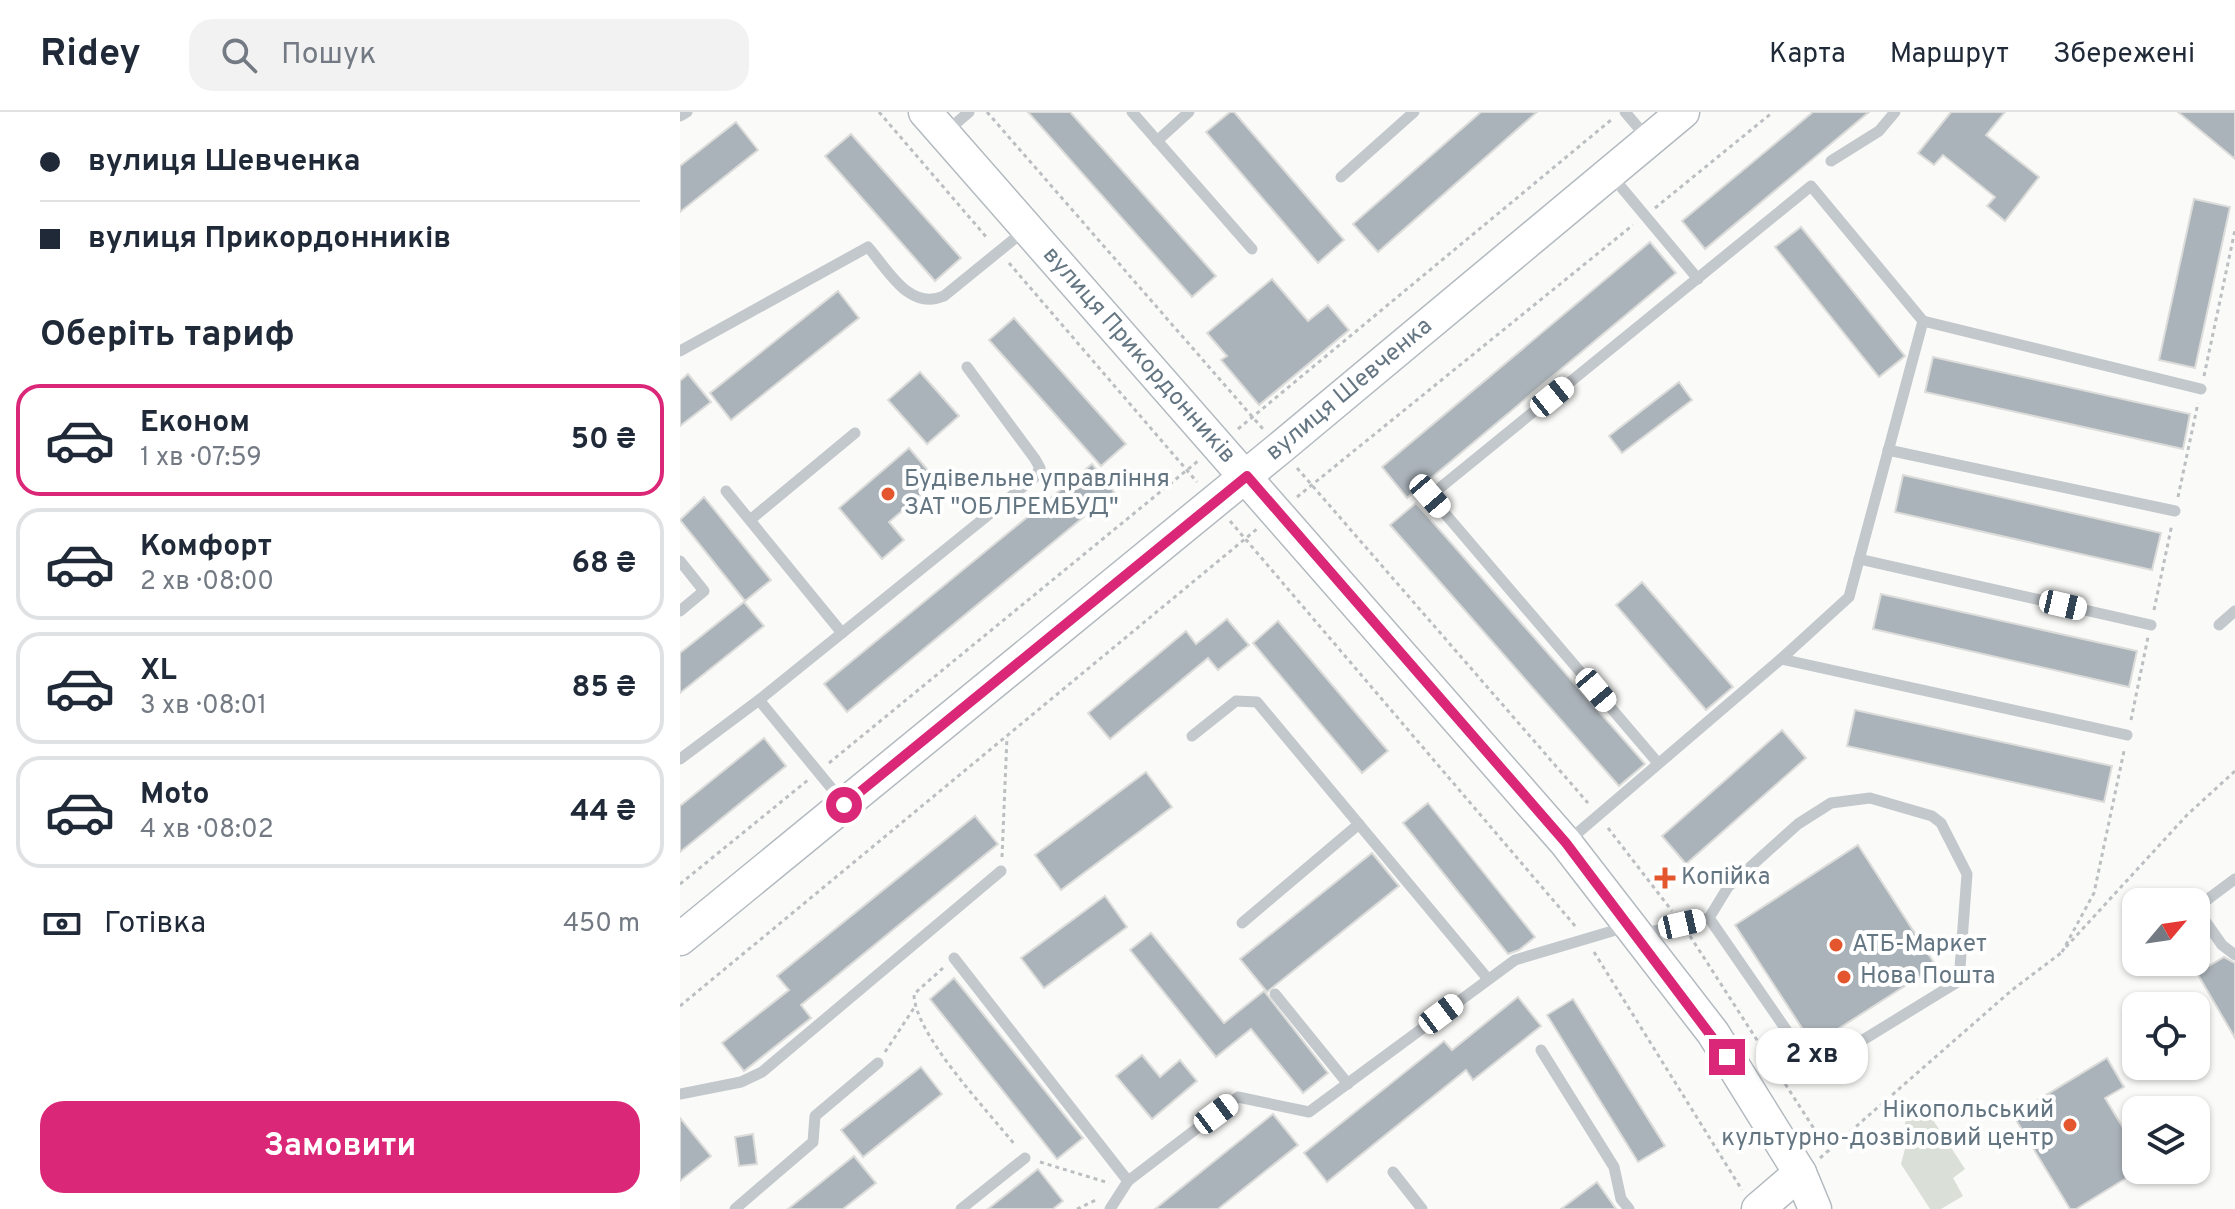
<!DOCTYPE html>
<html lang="uk">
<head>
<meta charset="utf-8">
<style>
	body { margin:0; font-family:Overpass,sans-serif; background:#f2f2f3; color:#1f2937; height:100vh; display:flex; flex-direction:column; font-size:30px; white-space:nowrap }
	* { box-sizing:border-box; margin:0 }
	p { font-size:26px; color:#747a83 }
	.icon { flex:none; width:44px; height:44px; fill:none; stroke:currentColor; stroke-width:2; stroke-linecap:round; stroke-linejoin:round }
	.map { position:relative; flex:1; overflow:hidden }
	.side { display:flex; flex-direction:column; background:#fff; width:680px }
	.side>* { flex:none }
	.banner { display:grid; align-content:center; height:176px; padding:0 40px; background:#fff }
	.needle { width:52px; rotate:61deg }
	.buttons { position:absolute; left:1442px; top:776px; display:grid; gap:16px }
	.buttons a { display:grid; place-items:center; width:88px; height:88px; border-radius:16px; background:#fff; box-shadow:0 2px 6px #0004; font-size:40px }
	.end { position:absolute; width:36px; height:36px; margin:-18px; border:10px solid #db2777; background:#fff; box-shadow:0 0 0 4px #fff }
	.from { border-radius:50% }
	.bubble { position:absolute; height:56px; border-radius:24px; background:#fff; box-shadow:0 2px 6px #0004; font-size:26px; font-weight:700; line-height:56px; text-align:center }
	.car { position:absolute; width:24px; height:48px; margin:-24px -12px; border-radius:10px; box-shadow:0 0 6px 2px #0007; background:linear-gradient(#fff 24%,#345 0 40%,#fff 0 76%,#345 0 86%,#fff 0) }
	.banner b { display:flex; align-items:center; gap:28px; height:76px; font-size:30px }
	.banner b+b { border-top:2px solid #e0e1e3 }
	.banner i { width:20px; height:20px; background:#1f2937 }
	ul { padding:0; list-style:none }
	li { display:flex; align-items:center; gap:24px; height:112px; margin:0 16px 12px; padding:0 24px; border:4px solid #e0e1e3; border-radius:24px }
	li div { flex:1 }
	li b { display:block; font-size:30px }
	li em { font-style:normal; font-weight:700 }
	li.selected { border-color:#db2777 }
	li>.icon { width:72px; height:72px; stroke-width:1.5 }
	h2 { padding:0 40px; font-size:36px; line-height:96px }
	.pay { display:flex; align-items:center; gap:20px; height:88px; padding:0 40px; font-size:30px }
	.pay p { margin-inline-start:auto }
	.cta { display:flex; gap:16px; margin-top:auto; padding:16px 40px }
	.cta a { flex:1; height:92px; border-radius:24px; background:#db2777; color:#fff; font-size:32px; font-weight:700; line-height:92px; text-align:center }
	header { display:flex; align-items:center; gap:48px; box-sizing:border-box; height:112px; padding:0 40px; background:#fff; border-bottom:2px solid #e0e1e3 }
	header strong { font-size:38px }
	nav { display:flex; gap:44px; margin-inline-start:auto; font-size:28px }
	.search { width:560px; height:72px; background:#f2f2f3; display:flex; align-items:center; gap:20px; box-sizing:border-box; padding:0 28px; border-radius:24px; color:#747a83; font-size:30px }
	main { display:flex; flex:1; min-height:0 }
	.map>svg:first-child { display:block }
	.grass { fill:#dadfd7 }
	.building { fill:#aab3b9; stroke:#dcdcda; stroke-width:2 }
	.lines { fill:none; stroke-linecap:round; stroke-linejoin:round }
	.secondary-casing { stroke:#b3babf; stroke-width:35 }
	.path { stroke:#bbbfc2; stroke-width:3; stroke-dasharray:4 4; stroke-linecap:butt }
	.lane { stroke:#c3c8cc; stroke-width:11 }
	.secondary { stroke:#fff; stroke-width:32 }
	.route { stroke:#db2777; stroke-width:10 }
	.poi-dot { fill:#e4572e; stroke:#fff; stroke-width:3 }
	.labels { text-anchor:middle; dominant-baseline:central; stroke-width:8; stroke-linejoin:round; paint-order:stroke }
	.street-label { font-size:24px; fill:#657683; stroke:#fff }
	.poi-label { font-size:24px; fill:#657683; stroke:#fff; text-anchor:start }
</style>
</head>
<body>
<header>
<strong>Ridey</strong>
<div class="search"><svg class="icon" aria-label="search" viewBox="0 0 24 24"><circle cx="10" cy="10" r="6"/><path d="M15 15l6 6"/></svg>Пошук</div>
<nav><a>Карта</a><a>Маршрут</a><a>Збережені</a></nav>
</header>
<main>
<section class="side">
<div class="banner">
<b><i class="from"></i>вулиця Шевченка</b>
<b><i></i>вулиця Прикордонників</b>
</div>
<h2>Оберіть тариф</h2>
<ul>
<li class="selected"><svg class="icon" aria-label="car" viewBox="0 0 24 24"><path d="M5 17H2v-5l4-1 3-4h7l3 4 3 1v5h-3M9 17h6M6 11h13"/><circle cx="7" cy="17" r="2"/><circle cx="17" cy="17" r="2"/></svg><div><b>Економ</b><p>1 хв · 07:59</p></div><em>50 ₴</em></li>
<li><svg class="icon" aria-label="car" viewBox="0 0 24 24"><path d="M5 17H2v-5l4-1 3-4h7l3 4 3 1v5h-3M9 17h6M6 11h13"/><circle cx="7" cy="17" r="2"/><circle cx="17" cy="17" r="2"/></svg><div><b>Комфорт</b><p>2 хв · 08:00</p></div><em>68 ₴</em></li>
<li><svg class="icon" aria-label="car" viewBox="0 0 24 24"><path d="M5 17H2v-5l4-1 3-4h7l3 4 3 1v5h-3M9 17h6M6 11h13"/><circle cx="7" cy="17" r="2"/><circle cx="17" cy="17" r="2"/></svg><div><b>XL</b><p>3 хв · 08:01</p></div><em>85 ₴</em></li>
<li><svg class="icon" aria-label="car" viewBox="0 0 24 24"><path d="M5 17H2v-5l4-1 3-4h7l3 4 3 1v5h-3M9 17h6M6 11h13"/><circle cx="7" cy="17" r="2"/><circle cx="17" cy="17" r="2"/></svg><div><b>Moto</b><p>4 хв · 08:02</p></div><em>44 ₴</em></li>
</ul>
<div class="pay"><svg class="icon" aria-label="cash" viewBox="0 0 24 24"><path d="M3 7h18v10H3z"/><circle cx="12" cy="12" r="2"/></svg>Готівка<p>450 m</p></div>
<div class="cta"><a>Замовити</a></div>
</section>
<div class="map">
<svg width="1555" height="1097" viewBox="0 0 1555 1097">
	<rect width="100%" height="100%" fill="#fafaf8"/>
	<polygon class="grass" points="1255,991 1261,1002 1253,1008 1285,1057 1273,1066 1283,1084 1261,1097 1250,1097 1221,1052 1227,1029 1225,1010"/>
	<g class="building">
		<polygon points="348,0 390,0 536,164 512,185"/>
		<polygon points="550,0 554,0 664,128 638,151 526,20"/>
		<polygon points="801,0 857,0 698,140 673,112"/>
		<polygon points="1133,0 1189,0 1025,137 1002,109"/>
		<polygon points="1271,0 1325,0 1306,23 1359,65 1325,109 1307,94 1315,85 1263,43 1254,53 1238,41"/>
		<polygon points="1498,0 1555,0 1555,47"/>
		<polygon points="56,10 78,38 0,100 0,54"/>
		<polygon points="171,22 281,146 255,169 145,44"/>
		<polygon points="1514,87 1550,95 1515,256 1479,248"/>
		<polygon points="1121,115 1225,244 1199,265 1095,135"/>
		<polygon points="970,130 996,161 727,386 702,355"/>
		<polygon points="592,167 628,209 648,193 669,218 579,293 541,248 547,244 527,221"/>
		<polygon points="158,179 179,206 51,308 30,281"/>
		<polygon points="334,206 446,332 421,354 309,228"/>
		<polygon points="1253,245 1510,302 1503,337 1245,280"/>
		<polygon points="240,260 279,304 247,332 208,288"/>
		<polygon points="8,262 31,290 0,314 0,269"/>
		<polygon points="999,270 1012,288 942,341 929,324"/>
		<polygon points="229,336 257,369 209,410 224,428 202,447 159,396"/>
		<polygon points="412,352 434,380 167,600 144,572"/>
		<polygon points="1223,363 1481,421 1472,458 1215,400"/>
		<polygon points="24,385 91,468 65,489 0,408"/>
		<polygon points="736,391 965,652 939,674 710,413"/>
		<polygon points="962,470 1053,575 1026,598 936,493"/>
		<polygon points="1201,482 1457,539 1449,575 1193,517"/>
		<polygon points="64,490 84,514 0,581 0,541"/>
		<polygon points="547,507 569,533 538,558 528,546 430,627 408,601 506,519 516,532"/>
		<polygon points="598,509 708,639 682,661 573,531"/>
		<polygon points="1175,598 1432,654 1424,690 1167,634"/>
		<polygon points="1102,618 1126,646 1006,752 982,724"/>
		<polygon points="84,626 106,654 0,740 0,694"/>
		<polygon points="466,660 492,695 381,778 355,743"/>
		<polygon points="748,691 855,825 839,838 828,842 723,711"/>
		<polygon points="295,704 318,732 121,893 131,906 64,959 42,931 109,878 97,864"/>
		<polygon points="1178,733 1256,854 1133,933 1055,813"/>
		<polygon points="692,741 719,774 587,880 560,847"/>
		<polygon points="425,784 447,815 364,876 341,846"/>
		<polygon points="471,821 544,911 584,879 648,961 623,981 571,917 536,945 450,838"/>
		<polygon points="1544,845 1555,851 1555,926 1517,861"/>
		<polygon points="274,866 403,1026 377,1047 250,887"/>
		<polygon points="838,885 861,914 793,968 786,958 647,1070 624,1041 764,929 772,938"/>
		<polygon points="893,887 985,1034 958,1050 867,903"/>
		<polygon points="462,943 480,965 500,948 517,969 472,1007 436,964"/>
		<polygon points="1427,946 1444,975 1425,986 1450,1027 1456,1023 1456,1060 1396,1097 1390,1097 1333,1003"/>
		<polygon points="241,955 262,982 183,1045 161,1018"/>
		<polygon points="593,1002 618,1033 538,1097 475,1097"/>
		<polygon points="0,1006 31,1044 0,1069"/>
		<polygon points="73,1022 77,1052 59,1054 55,1025"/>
		<polygon points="174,1044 196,1071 163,1097 108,1097"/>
		<polygon points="358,1057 383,1089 373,1097 308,1097"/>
		<polygon points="917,1070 936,1097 881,1097"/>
	</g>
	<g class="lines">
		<defs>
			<g id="secondary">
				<path id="s1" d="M 245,0 L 886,731 L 1033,921 L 1120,1061 L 1135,1097"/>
				<path id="s2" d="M 0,827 L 600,336 L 1003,0"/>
				<polyline points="1078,1097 1120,1061"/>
			</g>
		</defs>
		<use href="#secondary" class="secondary-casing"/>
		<g class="path">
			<polyline points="199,0 308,127"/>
			<polyline points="307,0 583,317"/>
			<polyline points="975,96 1093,0"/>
			<polyline points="329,151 517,370"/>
			<polyline points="1524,264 1555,118"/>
			<polyline points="558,317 931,8"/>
			<polyline points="617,356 908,691"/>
			<polyline points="617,385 953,113"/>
			<polyline points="1498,385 1518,291"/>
			<polyline points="550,409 896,815"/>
			<polyline points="1474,498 1492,412"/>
			<polyline points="1451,608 1468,525"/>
			<polyline points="149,651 518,349"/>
			<polyline points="928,716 992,799"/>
			<polyline points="322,745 327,625"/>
			<polyline points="0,772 128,668"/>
			<polyline points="1010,824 1149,1040"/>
			<polyline points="1386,835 1507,703 1555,659"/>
			<polyline points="914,840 1062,1078"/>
			<polyline points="1382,840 1414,781 1444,639"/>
			<path d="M 263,856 L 234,882 C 234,922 308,999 335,1033"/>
			<polyline points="0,894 577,417"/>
			<polyline points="205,940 234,896"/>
			<polyline points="1140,1046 1332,878 1381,841"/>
			<polyline points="360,1050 429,1071"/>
			<polyline points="397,1097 418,1087"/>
		</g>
		<g class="lane">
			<polyline points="452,0 572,137"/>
			<polyline points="945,0 968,27"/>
			<polyline points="0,4 7,0"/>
			<polyline points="267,19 289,0"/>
			<polyline points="477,29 509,0"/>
			<polyline points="1151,49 1199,19 1215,0"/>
			<polyline points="931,63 1018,167"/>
			<polyline points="661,65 734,0"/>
			<path d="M 0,239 L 188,135 C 209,159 229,199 264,184 L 344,119"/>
			<polyline points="1208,338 1495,399"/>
			<polyline points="46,379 162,521"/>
			<polyline points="70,408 175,321"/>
			<polyline points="1179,447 1471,513"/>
			<polyline points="0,449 24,479 0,499"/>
			<polyline points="1539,513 1555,499"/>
			<polyline points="1101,547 1169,485 1243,209 1521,277"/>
			<polyline points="79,588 162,689"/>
			<polyline points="512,624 556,589 577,590 808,867"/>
			<polyline points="0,647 79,588 354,366 360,356 355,347 287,255"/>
			<polyline points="978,651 750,384 1131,74 1243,209"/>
			<polyline points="887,730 1101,547 1447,623"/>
			<polyline points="1516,796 1542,833 1555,843"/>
			<polyline points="1516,796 1555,767"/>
			<polyline points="562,811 679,712"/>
			<polyline points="961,822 1029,806 1134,958 1279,869 1287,762 1261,711 1252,704 1190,686 1151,691 1118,712 1048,775 1029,806"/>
			<polyline points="274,846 448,1069"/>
			<polyline points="595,882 668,972"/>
			<polyline points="861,938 934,1055 941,1087 949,1097"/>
			<polyline points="0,982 61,970 82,960 321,759"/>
			<polyline points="713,1060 742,1097"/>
			<polyline points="55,1097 133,1030 135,1004 198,951"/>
			<polyline points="281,1097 345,1046"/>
			<polyline points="430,1097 448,1069 558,985 629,1000 835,848 946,815"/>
		</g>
		<use href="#secondary" class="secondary"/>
	</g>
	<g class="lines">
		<polyline class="route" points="164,693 567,364 886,731 1047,945"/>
	</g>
	<g class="poi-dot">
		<circle cx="208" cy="382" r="8"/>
		<path d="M981 754h8v8h8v8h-8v8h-8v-8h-8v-8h8z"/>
		<circle cx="1156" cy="833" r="8"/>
		<circle cx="1164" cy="865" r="8"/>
		<circle cx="1390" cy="1013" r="8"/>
	</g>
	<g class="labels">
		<g class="street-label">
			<text stroke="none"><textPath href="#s1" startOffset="324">вулиця Прикордонників</textPath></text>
			<text stroke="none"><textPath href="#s2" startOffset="866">вулиця Шевченка</textPath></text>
		</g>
		<g class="poi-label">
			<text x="224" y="368">Будівельне управління<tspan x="224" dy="28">ЗАТ "ОБЛРЕМБУД"</tspan></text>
			<text x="1001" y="766">Копійка</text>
			<text x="1172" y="833">АТБ-Маркет</text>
			<text x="1180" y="865">Нова Пошта</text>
			<text x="1374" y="999" text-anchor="end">Нікопольський<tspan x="1374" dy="28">культурно-дозвіловий центр</tspan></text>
		</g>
	</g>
</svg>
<div class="buttons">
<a><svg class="needle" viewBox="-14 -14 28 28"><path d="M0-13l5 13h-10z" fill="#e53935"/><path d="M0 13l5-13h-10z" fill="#747a83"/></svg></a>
<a><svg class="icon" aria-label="locate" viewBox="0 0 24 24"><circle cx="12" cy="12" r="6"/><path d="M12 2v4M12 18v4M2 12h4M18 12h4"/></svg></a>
<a><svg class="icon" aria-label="layers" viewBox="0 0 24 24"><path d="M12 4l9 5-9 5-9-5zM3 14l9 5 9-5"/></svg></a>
</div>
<i class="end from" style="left:164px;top:693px"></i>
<i class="end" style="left:1047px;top:945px"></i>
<div class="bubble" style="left:1076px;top:916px;width:112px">2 хв</div>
<i class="car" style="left:872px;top:285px;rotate:51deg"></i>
<i class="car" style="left:750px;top:384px;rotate:139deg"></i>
<i class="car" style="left:1383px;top:493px;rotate:103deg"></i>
<i class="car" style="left:916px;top:578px;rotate:140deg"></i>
<i class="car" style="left:1002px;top:812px;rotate:77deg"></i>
<i class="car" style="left:761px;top:902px;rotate:53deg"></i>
<i class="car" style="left:536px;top:1002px;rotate:53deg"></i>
</div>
</main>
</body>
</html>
